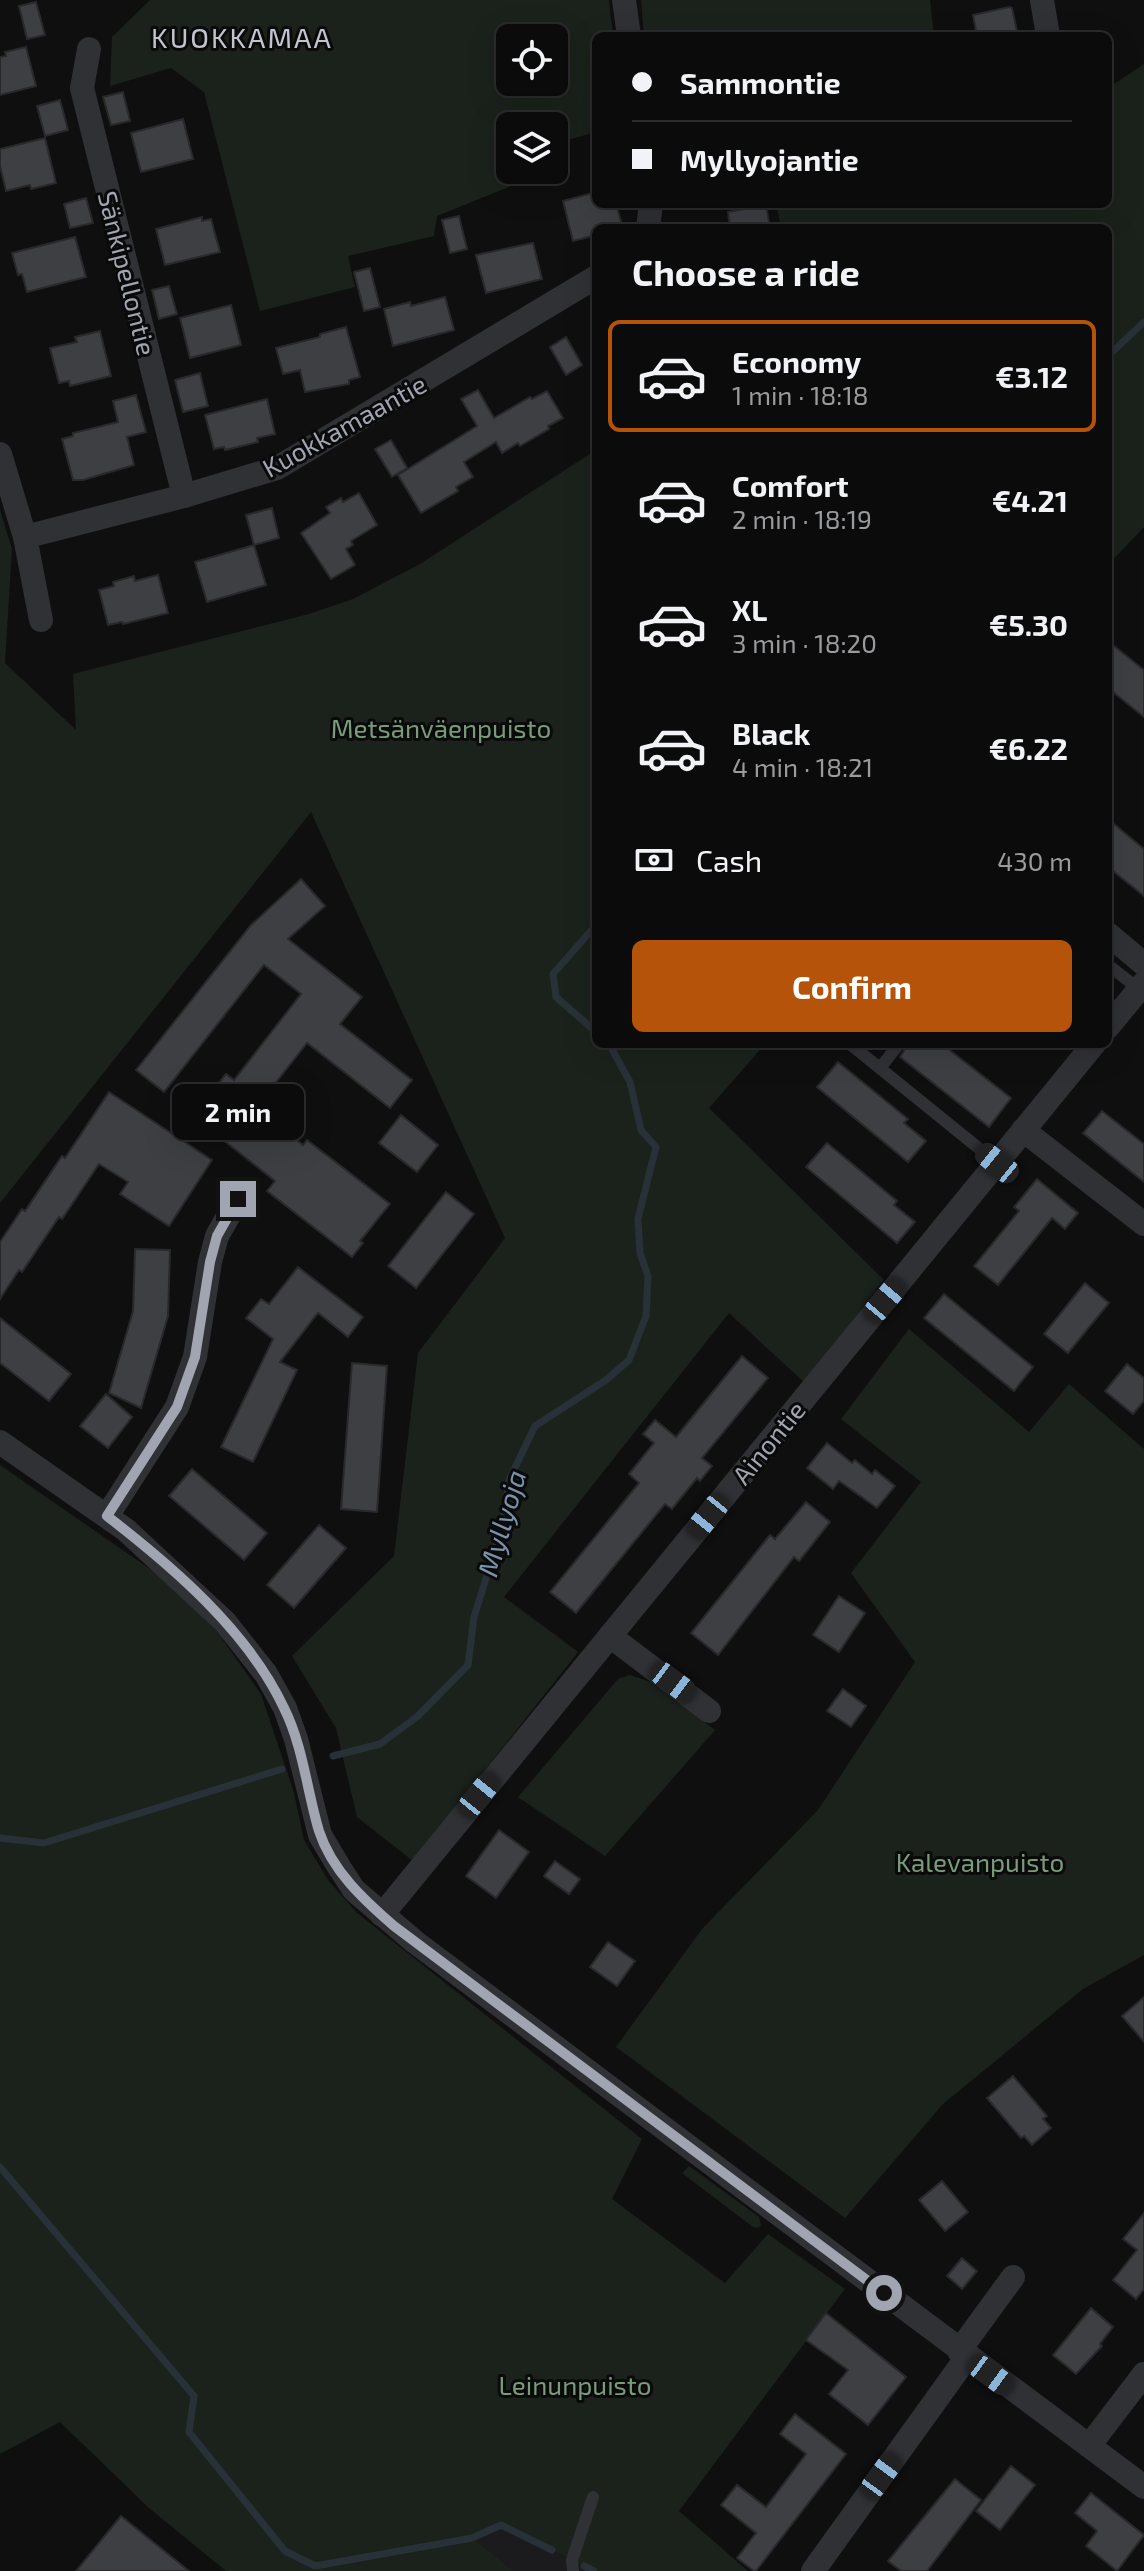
<!DOCTYPE html>
<html lang="en">
<head>
<meta charset="utf-8">
<style>
	body { margin:0; font-family:"Exo 2",sans-serif; background:#141415; color:#f1f3f6; height:100vh; display:flex; flex-direction:column; font-size:30px; white-space:nowrap }
	* { box-sizing:border-box; margin:0 }
	p { font-size:26px; color:#9a9b9d }
	.icon { flex:none; width:44px; height:44px; fill:none; stroke:currentColor; stroke-width:2; stroke-linecap:round; stroke-linejoin:round }
	.map { position:relative; flex:1; overflow:hidden }
	.sheet { position:absolute; left:592px; top:224px; width:520px; height:824px; display:flex; flex-direction:column; background:#0b0b0c; border-radius:12px; box-shadow:0 8px 32px #0002,0 0 0 2px #2b2b2d }
	.sheet>* { flex:none }
	.hud { position:absolute; left:592px; top:32px; width:520px; height:176px; border-radius:12px; box-shadow:0 8px 32px #0002,0 0 0 2px #2b2b2d; display:grid; align-content:center; height:176px; padding:0 40px; background:#0b0b0c }
	.tools { position:absolute; left:496px; top:24px; display:grid; gap:16px }
	.tools a { display:grid; place-items:center; width:72px; height:72px; border-radius:12px; background:#0b0b0c; box-shadow:0 8px 32px #0002,0 0 0 2px #2b2b2d; font-size:40px }
	.end { position:absolute; width:36px; height:36px; margin:-18px; border:10px solid #a0a5b1; background:#111; box-shadow:0 0 0 4px #111 }
	.from { border-radius:50% }
	.bubble { position:absolute; height:56px; border-radius:12px; background:#0b0b0c; box-shadow:0 8px 32px #0002,0 0 0 2px #2b2b2d; font-size:26px; font-weight:700; line-height:56px; text-align:center }
	.car { position:absolute; width:24px; height:48px; margin:-24px -12px; border-radius:10px; box-shadow:0 0 6px 2px #0007; background:linear-gradient(#222 24%,#8ab4d8 0 40%,#222 0 76%,#8ab4d8 0 86%,#222 0) }
	.hud b { display:flex; align-items:center; gap:28px; height:76px; font-size:30px }
	.hud b+b { border-top:2px solid #2b2b2d }
	.hud i { width:20px; height:20px; background:#f1f3f6 }
	ul { padding:0; list-style:none }
	li { display:flex; align-items:center; gap:24px; height:112px; margin:0 16px 12px; padding:0 24px; border:4px solid transparent; border-radius:12px }
	li div { flex:1 }
	li b { display:block; font-size:30px }
	li em { font-style:normal; font-weight:700 }
	li.active { border-color:#b45309 }
	li>.icon { width:72px; height:72px; stroke-width:1.5 }
	h2 { padding:0 40px; font-size:36px; line-height:96px }
	.pay { display:flex; align-items:center; gap:20px; height:88px; padding:0 40px; font-size:30px }
	.pay p { margin-inline-start:auto }
	.primary-button { display:flex; gap:16px; margin-top:auto; padding:16px 40px }
	.primary-button a { flex:1; height:92px; border-radius:12px; background:#b45309; color:#fff; font-size:32px; font-weight:700; line-height:92px; text-align:center }
	.map>svg:first-child { display:block }
	.built { fill:#1b1b1d }
	.green { fill:#1b221c; fill-rule:evenodd }
	.lines { fill:none; stroke-linecap:round; stroke-linejoin:round }
	.stream { stroke:#293138; stroke-width:7 }
	.building { fill:#3e3f43; stroke:#29292c; stroke-width:2 }
	.service { stroke:#303135; stroke-width:12 }
	.minor { stroke:#303135; stroke-width:24 }
	.route { stroke:#a0a5b1; stroke-width:10 }
	.labels { text-anchor:middle; dominant-baseline:central; stroke-width:6; stroke-linejoin:round; paint-order:stroke }
	.street-label { font-size:26px; fill:#a0a5b1; stroke:#0a0a0b }
	.park-label { font-size:26px; fill:#789b7a; stroke:#0a0a0b }
	.neighbourhood-label { font-size:28px; letter-spacing:2px; fill:#c1c4cd; stroke:#0a0a0b }
	.water-label { font-size:28px; font-style:italic; fill:#7892ab; stroke:#0a0a0b }
</style>
</head>
<body>
<div class="map">
<svg width="1144" height="2571" viewBox="0 0 1144 2571">
	<rect width="100%" height="100%" fill="#0f0f10"/>
	<polygon class="built" points="501,2525 594,2571 445,2571 472,2538"/>
	<g class="green">
		<path d="M 150,0 L 609,0 L 613,36 L 596,36 L 596,132 L 554,144 L 554,126 L 510,126 L 510,170 L 527,170 L 526,180 L 437,216 L 434,236 L 348,256 L 355,287 L 260,311 L 204,92 L 171,68 L 110,86 L 112,37 ZM 510,38 L 554,38 L 554,82 L 510,82 Z"/>
		<polygon points="641,0 930,0 934,36 644,36"/>
		<polygon points="1144,64 1144,527 1108,565 1108,228 781,228 776,204 1108,204 1108,88"/>
		<polygon points="596,450 596,1044 765,1044 709,1108 884,1280 805,1383 729,1313 504,1597 578,1652 413,1861 357,1817 336,1728 292,1656 394,1556 418,1353 505,1238 311,812 0,1203 0,510 12,549 5,663 76,730 73,674 309,614 353,599 420,564"/>
		<polygon points="909,1329 1029,1432 1069,1384 1144,1449 1144,1955 1083,1989 943,2104 845,2218 616,2047 702,1929 818,1810 915,1662 851,1573 921,1482 841,1419"/>
		<polygon points="0,1465 160,1576 216,1630 261,1694 294,1793 304,1840 328,1880 356,1912 642,2139 612,2199 725,2283 768,2234 845,2289 679,2511 748,2571 594,2571 501,2525 472,2538 513,2571 226,2571 149,2508 60,2422 0,2454"/>
		<polygon points="630,1675 651,1682 715,1730 605,1856 518,1797 618,1679"/>
		<polygon points="689,2166 759,2217 761,2225 758,2228 753,2227 682,2173"/>
	</g>
	<g class="lines">
		<g class="stream">
			<polyline points="1108,356 1144,322"/>
			<polyline points="596,925 553,974 556,997 596,1032"/>
			<polyline points="333,1756 380,1744 418,1716 468,1665 474,1617 503,1524 509,1480 535,1426 606,1380 629,1360 646,1316 648,1276 640,1253 638,1219 656,1147 641,1130 630,1082 609,1044"/>
			<polyline points="0,1838 44,1843 282,1769"/>
			<polyline points="0,2167 194,2396 189,2432 285,2551 315,2566 472,2538 501,2525 552,2550"/>
			<polyline points="584,2566 594,2571"/>
		</g>
	</g>
	<g class="building">
		<polygon points="36,2 45,35 27,39 19,6"/>
		<polygon points="1009,7 1012,8 1018,36 977,36 973,15"/>
		<polygon points="26,47 36,86 0,95 0,57 6,56 5,52"/>
		<polygon points="123,92 130,121 111,125 103,97"/>
		<polygon points="60,100 68,130 45,136 37,106"/>
		<polygon points="183,119 193,159 141,172 131,133"/>
		<polygon points="45,138 56,183 31,189 30,185 6,191 0,166 0,149"/>
		<polygon points="596,192 596,204 616,204 623,228 596,228 596,235 573,241 563,201"/>
		<polygon points="86,198 93,223 70,228 64,204"/>
		<polygon points="766,205 770,228 730,228 728,212"/>
		<polygon points="459,216 467,249 450,253 442,220"/>
		<polygon points="202,217 202,221 211,219 220,252 165,265 156,229"/>
		<polygon points="75,237 86,277 27,292 22,274 18,275 12,253"/>
		<polygon points="533,243 542,279 486,293 476,255"/>
		<polygon points="370,268 380,307 364,311 354,272"/>
		<polygon points="169,286 177,314 159,319 152,290"/>
		<polygon points="445,297 454,330 393,346 384,309 410,302 411,306"/>
		<polygon points="231,305 241,345 190,358 180,318"/>
		<polygon points="346,327 360,377 349,380 349,384 305,392 300,370 283,374 276,348 320,337 320,334"/>
		<polygon points="100,331 111,376 70,386 69,381 59,383 50,348 77,342 75,337"/>
		<polygon points="566,337 582,365 566,375 550,347"/>
		<polygon points="200,373 208,406 183,412 175,380"/>
		<polygon points="478,390 494,418 530,397 532,399 547,391 563,418 548,426 549,429 520,446 518,443 502,453 496,442 464,462 473,477 456,487 458,491 421,513 398,475 477,426 461,399"/>
		<polygon points="136,395 146,432 127,437 134,465 83,480 73,480 62,439 73,436 73,433 118,422 113,401"/>
		<polygon points="267,399 275,434 257,438 258,442 225,450 224,447 214,449 205,415"/>
		<polygon points="391,440 407,468 392,477 375,449"/>
		<polygon points="359,493 377,525 351,541 353,545 346,549 355,565 331,579 301,533 330,513 326,507 341,498 343,502"/>
		<polygon points="272,508 279,538 254,545 246,515"/>
		<polygon points="254,545 266,585 207,602 195,562"/>
		<polygon points="158,575 168,613 123,624 122,622 108,625 99,590 114,586 113,582 134,576 135,581"/>
		<polygon points="1108,641 1144,670 1144,717 1108,688"/>
		<polygon points="1108,819 1144,849 1144,896 1108,867"/>
		<polygon points="301,879 325,906 288,939 362,997 340,1024 412,1080 390,1108 307,1043 256,1108 303,1145 307,1140 390,1204 360,1241 363,1243 352,1257 267,1191 275,1181 193,1116 226,1074 234,1080 301,994 264,965 164,1092 136,1070 251,925"/>
		<polygon points="908,1044 942,1044 1011,1098 989,1127 900,1057"/>
		<polygon points="838,1062 908,1119 904,1123 926,1141 908,1162 817,1087"/>
		<polygon points="109,1092 212,1160 169,1226 120,1194 128,1182 99,1164 62,1219 59,1217 22,1272 19,1270 0,1299 0,1242 22,1209 25,1211 62,1156 65,1158"/>
		<polygon points="1102,1111 1144,1144 1144,1182 1083,1133"/>
		<polygon points="401,1115 438,1145 417,1172 379,1143"/>
		<polygon points="827,1143 897,1201 894,1205 915,1222 897,1243 806,1167"/>
		<polygon points="1037,1179 1078,1213 1065,1229 1052,1218 998,1285 974,1266 1019,1211 1014,1207"/>
		<polygon points="446,1192 474,1214 416,1288 388,1266"/>
		<polygon points="135,1249 170,1250 168,1316 141,1408 109,1393 133,1311"/>
		<polygon points="298,1267 363,1317 348,1337 318,1313 280,1362 297,1370 253,1462 221,1447 273,1339 246,1318 261,1299 269,1304"/>
		<polygon points="1085,1283 1109,1303 1068,1353 1044,1334"/>
		<polygon points="944,1294 1033,1367 1014,1391 924,1318"/>
		<polygon points="0,1318 71,1374 49,1401 0,1363"/>
		<polygon points="742,1356 768,1378 702,1458 712,1466 700,1481 697,1478 672,1509 665,1504 576,1613 550,1592 639,1483 629,1474 654,1443 643,1434 655,1420 676,1437"/>
		<polygon points="352,1363 387,1366 377,1512 341,1509"/>
		<polygon points="1127,1364 1144,1378 1144,1401 1133,1414 1105,1391"/>
		<polygon points="106,1394 132,1417 108,1448 80,1426"/>
		<polygon points="827,1443 852,1463 855,1460 872,1474 875,1470 895,1486 877,1508 839,1481 833,1489 807,1468"/>
		<polygon points="192,1469 267,1533 244,1560 169,1496"/>
		<polygon points="806,1502 830,1522 799,1561 794,1557 718,1655 691,1633 770,1535 775,1539"/>
		<polygon points="319,1525 346,1548 294,1608 267,1585"/>
		<polygon points="839,1596 865,1613 839,1652 813,1635"/>
		<polygon points="843,1689 866,1706 851,1727 827,1711"/>
		<polygon points="499,1830 529,1852 496,1898 466,1876"/>
		<polygon points="555,1861 580,1879 569,1894 544,1876"/>
		<polygon points="608,1942 635,1961 617,1986 590,1967"/>
		<polygon points="1144,1997 1144,2042 1122,2016"/>
		<polygon points="1013,2076 1047,2116 1043,2119 1051,2128 1032,2145 1024,2136 1021,2138 987,2098"/>
		<polygon points="942,2181 968,2212 945,2231 919,2200"/>
		<polygon points="1144,2213 1144,2289 1136,2299 1113,2280 1137,2250 1123,2239"/>
		<polygon points="962,2258 977,2271 962,2289 947,2276"/>
		<polygon points="1091,2308 1113,2327 1100,2344 1102,2346 1076,2374 1053,2355"/>
		<polygon points="826,2313 906,2377 868,2425 829,2394 848,2370 806,2340"/>
		<polygon points="795,2414 846,2454 756,2571 754,2571 737,2558 756,2533 721,2505 737,2485 766,2507 806,2454 780,2434"/>
		<polygon points="1011,2466 1035,2485 1000,2530 976,2511"/>
		<polygon points="955,2479 981,2500 927,2571 901,2571 888,2561"/>
		<polygon points="1091,2493 1144,2535 1117,2571 1086,2546 1097,2531 1075,2513"/>
		<polygon points="121,2516 189,2571 76,2571"/>
	</g>
	<g class="lines">
		<g class="service">
			<polyline points="1108,965 1139,989"/>
			<polyline points="850,1044 997,1163"/>
			<polyline points="880,1068 899,1044"/>
			<polyline points="573,2571 572,2560 593,2497"/>
		</g>
		<g class="minor">
			<polyline points="624,0 629,36"/>
			<polyline points="1042,0 1048,36"/>
			<polyline points="89,49 82,88 184,496"/>
			<polyline points="648,228 651,204"/>
			<polyline points="0,454 25,537 41,620"/>
			<polyline points="25,537 184,496 277,468 596,277"/>
			<polyline points="1108,934 1144,964"/>
			<polyline points="1108,1027 1144,983"/>
			<polyline points="1023,1130 1144,1224"/>
			<polyline points="0,1442 126,1530 225,1622 266,1674 285,1708 296,1739 320,1835 339,1867 354,1890 415,1942 1144,2487"/>
			<polyline points="107,1516 177,1407 195,1357 210,1262 217,1236 238,1199"/>
			<polyline points="610,1636 709,1711"/>
			<polyline points="382,1915 1094,1044"/>
			<polyline points="959,2351 1013,2277"/>
			<polyline points="1089,2446 1144,2374"/>
			<polyline points="813,2571 967,2357"/>
		</g>
	</g>
	<g class="lines">
		<path class="route" d="M 238,1199 L 217,1236 L 210,1262 L 195,1357 L 177,1407 L 107,1516 C 173,1567 248,1631 284,1708 C 303,1746 307,1791 319,1831 C 332,1871 364,1900 394,1926 L 884,2293"/>
	</g>
	<g class="labels">
		<g class="street-label">
			<text transform="translate(128 273) rotate(76)">Sänkipellontie</text>
			<text transform="translate(344 425) rotate(-29)">Kuokkamaantie</text>
			<text transform="translate(768 1442) rotate(-51)">Ainontie</text>
		</g>
		<g class="park-label">
			<text x="441" y="727">Metsänväenpuisto</text>
			<text x="980" y="1861">Kalevanpuisto</text>
			<text x="575" y="2384">Leinunpuisto</text>
		</g>
		<g class="neighbourhood-label">
			<text x="242" y="37">KUOKKAMAA</text>
		</g>
		<g class="water-label">
			<text transform="translate(501 1523) rotate(-74)">Myllyoja</text>
		</g>
	</g>
</svg>
<div class="tools">
<a><svg class="icon" aria-label="locate" viewBox="0 0 24 24"><circle cx="12" cy="12" r="6"/><path d="M12 2v4M12 18v4M2 12h4M18 12h4"/></svg></a>
<a><svg class="icon" aria-label="layers" viewBox="0 0 24 24"><path d="M12 4l9 5-9 5-9-5zM3 14l9 5 9-5"/></svg></a>
</div>
<i class="end from" style="left:884px;top:2293px"></i>
<i class="end" style="left:238px;top:1199px"></i>
<div class="bubble" style="left:172px;top:1084px;width:132px">2 min</div>
<i class="car" style="left:997px;top:1163px;rotate:309deg"></i>
<i class="car" style="left:885px;top:1300px;rotate:40deg"></i>
<i class="car" style="left:708px;top:1516px;rotate:219deg"></i>
<i class="car" style="left:673px;top:1682px;rotate:127deg"></i>
<i class="car" style="left:479px;top:1795px;rotate:39deg"></i>
<i class="car" style="left:991px;top:2375px;rotate:126deg"></i>
<i class="car" style="left:881px;top:2476px;rotate:36deg"></i>
<div class="hud">
<b><i class="from"></i>Sammontie</b>
<b><i></i>Myllyojantie</b>
</div>
<section class="sheet">
<h2>Choose a ride</h2>
<ul>
<li class="active"><svg class="icon" aria-label="car" viewBox="0 0 24 24"><path d="M5 17H2v-5l4-1 3-4h7l3 4 3 1v5h-3M9 17h6M6 11h13"/><circle cx="7" cy="17" r="2"/><circle cx="17" cy="17" r="2"/></svg><div><b>Economy</b><p>1 min · 18:18</p></div><em>€3.12</em></li>
<li><svg class="icon" aria-label="car" viewBox="0 0 24 24"><path d="M5 17H2v-5l4-1 3-4h7l3 4 3 1v5h-3M9 17h6M6 11h13"/><circle cx="7" cy="17" r="2"/><circle cx="17" cy="17" r="2"/></svg><div><b>Comfort</b><p>2 min · 18:19</p></div><em>€4.21</em></li>
<li><svg class="icon" aria-label="car" viewBox="0 0 24 24"><path d="M5 17H2v-5l4-1 3-4h7l3 4 3 1v5h-3M9 17h6M6 11h13"/><circle cx="7" cy="17" r="2"/><circle cx="17" cy="17" r="2"/></svg><div><b>XL</b><p>3 min · 18:20</p></div><em>€5.30</em></li>
<li><svg class="icon" aria-label="car" viewBox="0 0 24 24"><path d="M5 17H2v-5l4-1 3-4h7l3 4 3 1v5h-3M9 17h6M6 11h13"/><circle cx="7" cy="17" r="2"/><circle cx="17" cy="17" r="2"/></svg><div><b>Black</b><p>4 min · 18:21</p></div><em>€6.22</em></li>
</ul>
<div class="pay"><svg class="icon" aria-label="cash" viewBox="0 0 24 24"><path d="M3 7h18v10H3z"/><circle cx="12" cy="12" r="2"/></svg>Cash<p>430 m</p></div>
<div class="primary-button"><a>Confirm</a></div>
</section>
</div>
</body>
</html>
